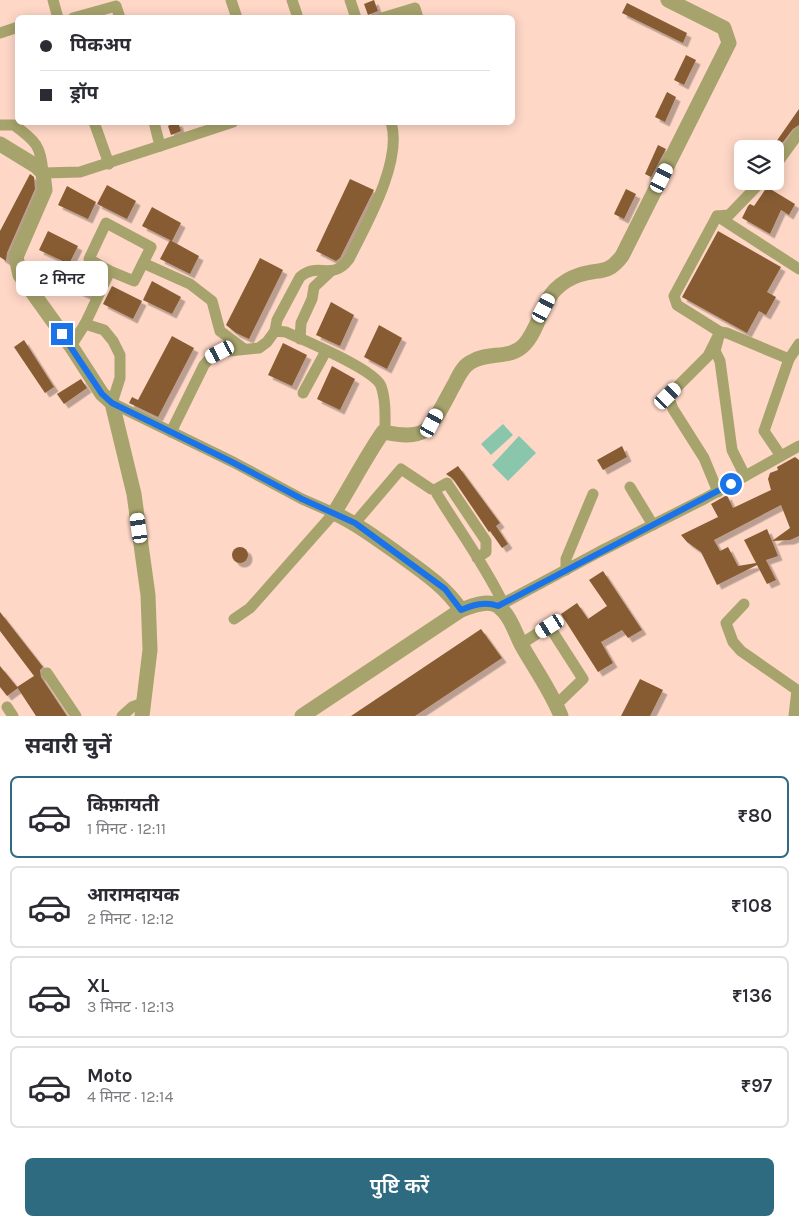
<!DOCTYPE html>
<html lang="hi">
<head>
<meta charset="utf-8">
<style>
	body { margin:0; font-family:Karla,"Noto Sans Devanagari",sans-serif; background:#f2f2f3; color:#2b2b33; height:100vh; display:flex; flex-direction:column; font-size:19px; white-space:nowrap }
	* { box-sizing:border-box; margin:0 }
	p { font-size:16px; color:#7c7c81 }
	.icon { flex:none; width:28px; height:28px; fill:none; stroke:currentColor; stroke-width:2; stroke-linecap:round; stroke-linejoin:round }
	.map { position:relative; height:716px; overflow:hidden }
	.panel { display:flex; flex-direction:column; background:#fff; flex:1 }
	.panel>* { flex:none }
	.top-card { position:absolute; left:15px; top:15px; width:500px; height:110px; border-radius:8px; box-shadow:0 2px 12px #0003; display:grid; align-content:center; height:110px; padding:0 25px; background:#fff }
	.controls { position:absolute; left:734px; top:140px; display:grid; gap:10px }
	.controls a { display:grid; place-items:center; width:50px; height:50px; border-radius:8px; background:#fff; box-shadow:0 2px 12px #0003; font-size:25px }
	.end { position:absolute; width:22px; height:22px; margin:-11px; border:6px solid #1a73e8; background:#fff; box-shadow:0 0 0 2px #fff }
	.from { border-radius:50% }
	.bubble { position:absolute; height:35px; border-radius:8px; background:#fff; box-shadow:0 2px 12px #0003; font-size:16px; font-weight:600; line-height:35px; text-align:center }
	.car { position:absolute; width:15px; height:30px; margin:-15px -8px; border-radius:6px; box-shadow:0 0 4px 1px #0007; background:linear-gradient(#fff 24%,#345 0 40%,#fff 0 76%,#345 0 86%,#fff 0) }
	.top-card b { display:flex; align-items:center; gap:18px; height:48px; font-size:19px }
	.top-card b+b { border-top:1px solid #e1e1e2 }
	.top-card i { width:12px; height:12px; background:#2b2b33 }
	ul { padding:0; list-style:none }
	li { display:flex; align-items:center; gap:15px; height:82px; margin:0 10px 8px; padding:0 15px; border:2px solid #e1e1e2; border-radius:8px }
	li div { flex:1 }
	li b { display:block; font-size:19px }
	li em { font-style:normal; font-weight:600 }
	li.selected { border-color:#2e6b81 }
	li>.icon { width:45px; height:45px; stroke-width:1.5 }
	h2 { padding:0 25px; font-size:22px; line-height:60px }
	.primary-button { display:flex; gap:10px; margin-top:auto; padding:10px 25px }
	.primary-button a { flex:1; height:58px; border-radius:8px; background:#2e6b81; color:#fff; font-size:20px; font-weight:600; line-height:58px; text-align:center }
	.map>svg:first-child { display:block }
	.green { fill:#89c6ab }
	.building { fill:#875c30; fill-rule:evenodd; filter:url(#shadow) }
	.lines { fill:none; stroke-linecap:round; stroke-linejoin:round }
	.minor { stroke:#a7a36c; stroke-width:11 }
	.tertiary { stroke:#a7a36c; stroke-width:15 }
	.route { stroke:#1a73e8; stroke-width:6 }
</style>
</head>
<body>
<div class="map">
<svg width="799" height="716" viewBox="0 0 799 716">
	<defs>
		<filter id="shadow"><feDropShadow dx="4.5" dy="4.5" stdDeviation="0" flood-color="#0004"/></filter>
	</defs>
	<rect width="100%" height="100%" fill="#fed7c7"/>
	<g class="green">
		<polygon points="503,424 513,435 491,455 481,444"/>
		<polygon points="519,436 536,453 508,481 492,465"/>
	</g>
	<g class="building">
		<polygon points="374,0 378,11 368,15 364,4"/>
		<polygon points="627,3 687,33 683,43 622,13"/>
		<polygon points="686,55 696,60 684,85 674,80"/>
		<polygon points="667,92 676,97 665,122 655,117"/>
		<polygon points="799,109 799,125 793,129 775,153 775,149 771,149"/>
		<polygon points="175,122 178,122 181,131 171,135 168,126"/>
		<polygon points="658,145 666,149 651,177 645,174"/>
		<polygon points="30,174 34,177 35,189 7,253 6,261 0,257 0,231"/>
		<polygon points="350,179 374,190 340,258 336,261 316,251"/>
		<polygon points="107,185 136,201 127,219 97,204"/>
		<polygon points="67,186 96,202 88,219 58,205"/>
		<polygon points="767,187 795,204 789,215 781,210 770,234 742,218 748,206 750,204 754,206"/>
		<polygon points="626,189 636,194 624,219 614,214"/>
		<polygon points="152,207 181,223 172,241 142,226"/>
		<polygon points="48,231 78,246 69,264 39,250"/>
		<polygon points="718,231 781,267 767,292 776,297 766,315 759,311 747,333 682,297"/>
		<polygon points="170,240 199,256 190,274 160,259"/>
		<polygon points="260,258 283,270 249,339 236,333 226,325"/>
		<polygon points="68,263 97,279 88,296 58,282"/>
		<polygon points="152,281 181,297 172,314 143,300"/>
		<polygon points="112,286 142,301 133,319 103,304"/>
		<polygon points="331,302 354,315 340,346 316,335"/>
		<polygon points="379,325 402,338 387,369 364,357"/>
		<polygon points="172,336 194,348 158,417 129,403 132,397 138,400"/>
		<polygon points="24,340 54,387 45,393 14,347"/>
		<polygon points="283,343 307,355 292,386 268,375"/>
		<polygon points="332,366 355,379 340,410 317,399"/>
		<polygon points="81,379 87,388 64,404 57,394"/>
		<polygon points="622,446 627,457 603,470 597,460"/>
		<path d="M 795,457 L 799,460 L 799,536 L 790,540 L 772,541 L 778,556 L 766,560 L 776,580 L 767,584 L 757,565 L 717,585 L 701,552 L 687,542 L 681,535 L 718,517 L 711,504 L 727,495 L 733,508 L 771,490 L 768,479 L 770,473 L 778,470 L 777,467 ZM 781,505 L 790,528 L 772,541 L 767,529 L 744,540 L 756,563 L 738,566 L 728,547 L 720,551 L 714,540 Z"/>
		<polygon points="458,466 500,523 496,526 508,544 502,548 490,531 489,532 453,479 446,474"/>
		<circle cx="240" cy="555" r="8"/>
		<polygon points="603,571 642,630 628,638 622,630 601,642 613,663 598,672 561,614 577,603 588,619 607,606 589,580"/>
		<polygon points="0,612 43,667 40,670 41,677 67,716 36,716 17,687 34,676 0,631"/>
		<polygon points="481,629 502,658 415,716 351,716"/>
		<polygon points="0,666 18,688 7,696 0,687"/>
		<polygon points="640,679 663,690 650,716 621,716"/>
	</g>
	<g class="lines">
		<g class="minor">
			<polyline points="53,0 58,18"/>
			<polyline points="231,0 237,18"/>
			<polyline points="292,0 298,18"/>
			<polyline points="350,0 356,18"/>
			<polyline points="73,18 116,6 120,18"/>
			<polyline points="382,18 415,8 418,18"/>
			<polyline points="0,33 18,27"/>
			<polyline points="94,122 109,164"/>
			<path d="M 0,125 L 14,125 C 36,141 41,146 43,173 L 80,172 L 160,146 L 154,122"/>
			<polyline points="160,146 233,122"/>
			<polyline points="775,166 799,133"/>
			<polyline points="717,216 799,269"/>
			<polyline points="143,263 190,284 212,301 220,331 244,349"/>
			<polyline points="85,324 104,330 113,341 120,355 120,378 112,403 233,462 302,499 334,513 250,608 234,619"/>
			<path d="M 275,331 L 277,320 L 300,277 C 318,261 332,282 349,259 C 366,225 403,161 391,122"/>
			<polyline points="300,339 301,323 312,299 314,287 331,271"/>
			<polyline points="71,346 85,324 110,271 134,281 151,247 106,223 89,259 110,271"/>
			<polyline points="303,393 326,351"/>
			<path d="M 171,432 L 204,365 L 211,357 L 220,352 L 259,348 L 267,342 L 275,331 L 286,332 C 305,341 374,369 381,386 C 386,400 385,417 385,433"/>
			<polyline points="781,456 764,431 789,359 799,344"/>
			<polyline points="745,476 732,450 720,361 715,351 720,332 727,333 789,359"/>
			<polyline points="630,487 653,525"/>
			<polyline points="718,492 704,458 673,409 668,396 708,356 720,332 677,305 674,296 717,216 729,215 762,181"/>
			<polyline points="355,523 401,469 431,489"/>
			<path d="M 477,558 L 486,552 L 486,541 L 447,483 L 436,489 L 437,494 C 459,530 485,565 503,603"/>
			<polyline points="566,570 566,559 593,494"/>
			<polyline points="744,604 726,623 733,642 741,651 797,690 794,716"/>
			<polyline points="498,606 599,552 704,499 799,446"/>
			<polyline points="521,644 549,626 583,679 557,704"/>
			<polyline points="47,673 76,716"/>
			<polyline points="7,707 13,716"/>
			<polyline points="122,716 132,707 143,703"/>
		</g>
		<g class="tertiary">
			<polyline points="0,144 36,166 43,173 45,190 16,257 20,275 71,346 102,394 112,403 134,494 148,595 150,650 142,716"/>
			<path d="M 461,610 C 444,585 420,570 397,553 C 376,538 357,524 334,513 C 351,486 365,458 383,432 C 395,434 413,438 424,431 C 434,426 449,393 455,383 C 459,375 463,366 471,362 C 488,351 510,360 524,345 C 538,331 542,302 556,289 C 563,282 570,278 579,275 C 599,268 607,276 622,256 L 729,43 L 724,28 L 668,0"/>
			<path d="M 302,716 L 461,610 C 471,606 488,599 498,606 C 511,616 515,633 522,646 C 535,669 551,691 561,716"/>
		</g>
	</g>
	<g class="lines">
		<path class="route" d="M 62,334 L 102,394 L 112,403 L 232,462 L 302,499 L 355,523 L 445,589 L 461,610 C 473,605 485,601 498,606 L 731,484"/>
	</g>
</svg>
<div class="controls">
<a><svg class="icon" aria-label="layers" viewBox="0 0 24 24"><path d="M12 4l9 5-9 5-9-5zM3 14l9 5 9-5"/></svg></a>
</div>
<i class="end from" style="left:731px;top:484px"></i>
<i class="end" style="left:62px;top:334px"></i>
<div class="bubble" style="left:16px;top:261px;width:92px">2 मिनट</div>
<i class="car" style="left:662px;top:178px;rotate:27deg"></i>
<i class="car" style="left:544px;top:308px;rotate:28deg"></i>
<i class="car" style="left:220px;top:352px;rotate:243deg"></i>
<i class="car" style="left:668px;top:396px;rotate:45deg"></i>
<i class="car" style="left:432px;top:423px;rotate:29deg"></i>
<i class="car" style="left:139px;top:528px;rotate:352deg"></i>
<i class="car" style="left:550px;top:626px;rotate:238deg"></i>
<div class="top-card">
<b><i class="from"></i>पिकअप</b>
<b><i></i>ड्रॉप</b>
</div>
</div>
<section class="panel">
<h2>सवारी चुनें</h2>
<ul>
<li class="selected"><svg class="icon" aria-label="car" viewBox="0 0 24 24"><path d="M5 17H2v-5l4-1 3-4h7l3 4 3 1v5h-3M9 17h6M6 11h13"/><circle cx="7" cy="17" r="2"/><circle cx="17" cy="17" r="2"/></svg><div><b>किफ़ायती</b><p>1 मिनट · 12:11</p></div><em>₹80</em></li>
<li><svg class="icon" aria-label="car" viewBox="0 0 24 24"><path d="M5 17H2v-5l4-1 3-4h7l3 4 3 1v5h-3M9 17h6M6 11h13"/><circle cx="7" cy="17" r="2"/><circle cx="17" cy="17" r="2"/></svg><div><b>आरामदायक</b><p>2 मिनट · 12:12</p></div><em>₹108</em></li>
<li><svg class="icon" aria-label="car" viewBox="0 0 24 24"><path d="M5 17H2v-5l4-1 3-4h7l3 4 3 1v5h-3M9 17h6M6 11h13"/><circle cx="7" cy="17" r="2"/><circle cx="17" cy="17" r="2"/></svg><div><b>XL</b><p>3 मिनट · 12:13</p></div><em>₹136</em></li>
<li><svg class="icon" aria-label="car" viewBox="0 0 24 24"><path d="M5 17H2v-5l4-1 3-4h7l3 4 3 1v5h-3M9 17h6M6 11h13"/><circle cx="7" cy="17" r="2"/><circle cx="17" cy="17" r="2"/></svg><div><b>Moto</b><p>4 मिनट · 12:14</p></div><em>₹97</em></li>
</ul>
<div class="primary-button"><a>पुष्टि करें</a></div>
</section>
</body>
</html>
